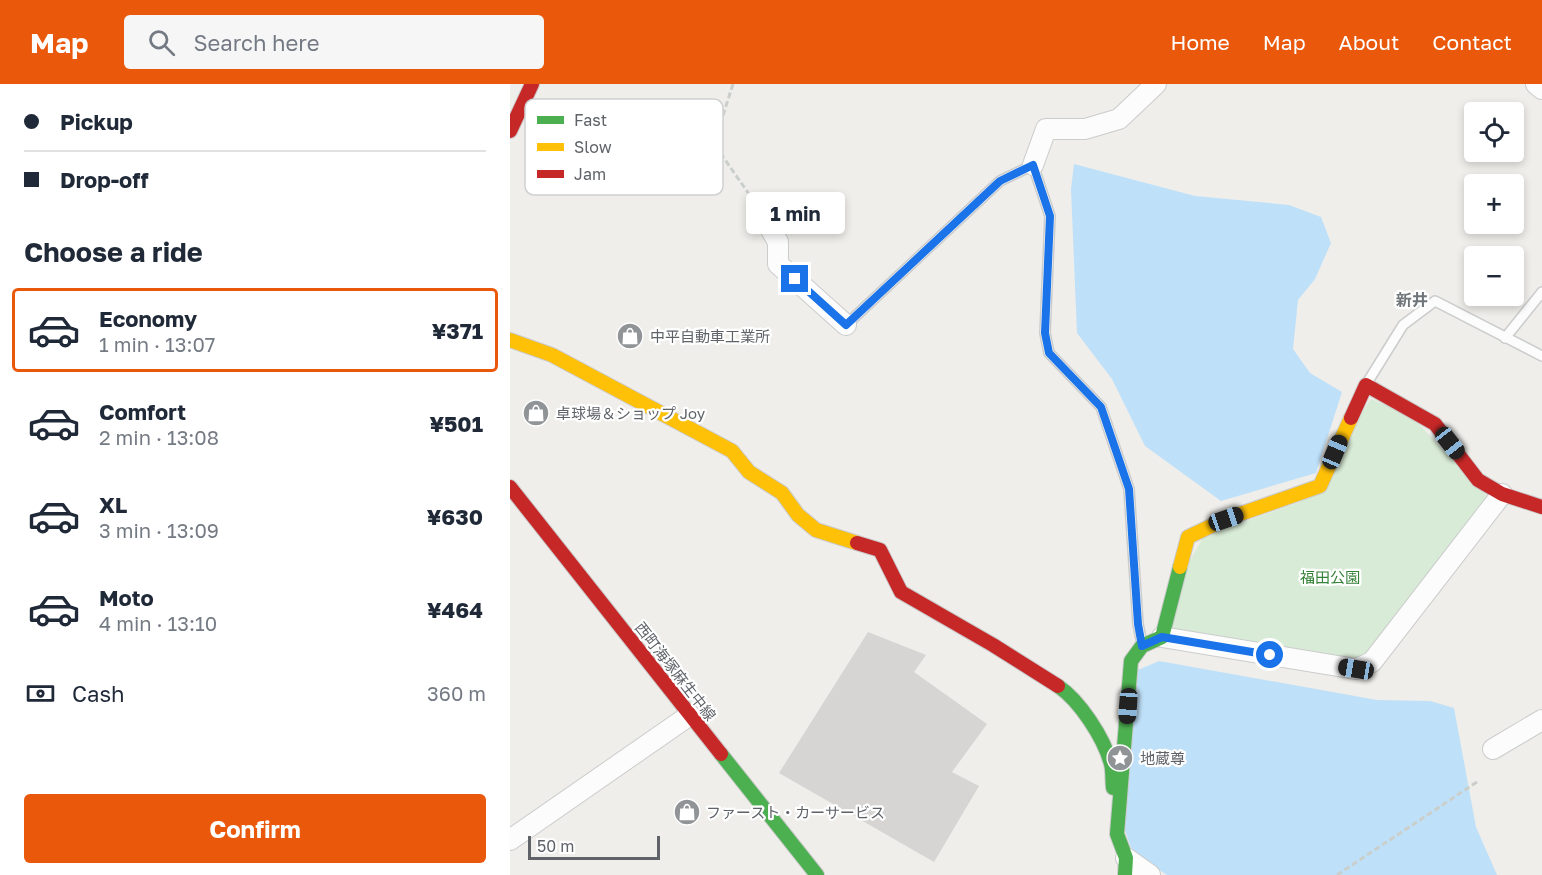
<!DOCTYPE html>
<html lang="en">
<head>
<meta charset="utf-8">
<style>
	body { margin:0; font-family:"Golos Text","Noto Sans JP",sans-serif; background:#f6f6f7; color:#1f2937; height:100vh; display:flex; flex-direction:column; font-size:22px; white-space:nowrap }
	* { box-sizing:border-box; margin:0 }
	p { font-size:20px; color:#747a83 }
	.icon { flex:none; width:33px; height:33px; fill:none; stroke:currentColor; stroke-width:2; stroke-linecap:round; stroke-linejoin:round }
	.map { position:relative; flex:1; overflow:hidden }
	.drawer { display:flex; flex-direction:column; background:#fff; width:510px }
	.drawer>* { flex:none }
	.guide { display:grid; align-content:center; height:132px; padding:0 24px; background:#fff }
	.controls { position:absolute; left:954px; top:18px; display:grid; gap:12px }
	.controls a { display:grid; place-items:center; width:60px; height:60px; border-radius:6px; background:#fff; box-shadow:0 3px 9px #0003; font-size:30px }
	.scale { position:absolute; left:18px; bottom:15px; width:132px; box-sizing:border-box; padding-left:6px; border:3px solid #5f6368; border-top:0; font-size:16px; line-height:21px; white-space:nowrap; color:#5f6368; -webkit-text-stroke:4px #fff; paint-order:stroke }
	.end { position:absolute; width:27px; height:27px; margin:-14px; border:8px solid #1a73e8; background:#fff; box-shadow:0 0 0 3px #fff }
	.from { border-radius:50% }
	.bubble { position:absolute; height:42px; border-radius:6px; background:#fff; box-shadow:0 3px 9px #0003; font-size:20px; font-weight:700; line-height:42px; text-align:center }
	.car { position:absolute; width:18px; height:36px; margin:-18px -9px; border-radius:8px; box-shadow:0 0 4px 2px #0007; background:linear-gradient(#222 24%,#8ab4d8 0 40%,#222 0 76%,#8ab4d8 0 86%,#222 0) }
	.guide b { display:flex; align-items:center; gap:21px; height:57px; font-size:22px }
	.guide b+b { border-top:2px solid #e0e1e3 }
	.guide i { width:15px; height:15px; background:#1f2937 }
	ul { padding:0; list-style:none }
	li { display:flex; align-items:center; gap:18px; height:84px; margin:0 12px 9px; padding:0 12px; border:3px solid transparent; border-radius:6px }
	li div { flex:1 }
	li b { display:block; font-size:22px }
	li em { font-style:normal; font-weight:700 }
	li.on { border-color:#ea580c }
	li>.icon { width:54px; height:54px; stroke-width:1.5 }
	h2 { padding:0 24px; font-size:27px; line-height:72px }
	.pay { display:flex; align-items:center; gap:15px; height:66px; padding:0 24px; font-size:22px }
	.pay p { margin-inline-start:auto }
	.button { display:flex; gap:12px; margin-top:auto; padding:12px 24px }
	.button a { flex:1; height:69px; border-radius:6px; background:#ea580c; color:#fff; font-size:24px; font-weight:700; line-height:69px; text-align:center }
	header { display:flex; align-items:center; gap:36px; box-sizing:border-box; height:84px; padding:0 30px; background:#ea580c; color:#fff }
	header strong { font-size:28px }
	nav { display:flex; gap:33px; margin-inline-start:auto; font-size:21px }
	.search { width:420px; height:54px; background:#f6f6f7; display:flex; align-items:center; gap:15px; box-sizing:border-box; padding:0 21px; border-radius:6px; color:#747a83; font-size:22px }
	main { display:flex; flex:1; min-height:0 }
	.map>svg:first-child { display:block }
	.green { fill:#d8ebd6 }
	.water { fill:#bfe0f9 }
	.building { fill:#d6d5d3 }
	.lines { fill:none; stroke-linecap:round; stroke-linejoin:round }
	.lane-casing { stroke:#cbcccc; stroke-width:12 }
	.street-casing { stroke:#cbcccc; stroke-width:22 }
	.fast-casing { stroke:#cacacb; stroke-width:16 }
	.slow-casing { stroke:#cacacb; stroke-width:16 }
	.jam-casing { stroke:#cacacb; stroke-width:16 }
	.path { stroke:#cacfcc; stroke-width:3; stroke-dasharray:6 3; stroke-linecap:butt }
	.lane { stroke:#fdfcfc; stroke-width:9 }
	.street { stroke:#fdfcfc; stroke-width:20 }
	.fast { stroke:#4caf50; stroke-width:14 }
	.slow { stroke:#ffc107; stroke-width:14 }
	.jam { stroke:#c62828; stroke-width:14 }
	.route { stroke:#1a73e8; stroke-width:8 }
	.labels { text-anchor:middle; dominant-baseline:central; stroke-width:4.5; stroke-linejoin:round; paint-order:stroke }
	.poi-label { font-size:15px; fill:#5f6368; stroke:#fff; text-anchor:start }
	.park-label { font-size:15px; fill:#348238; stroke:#fff }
	.street-label { font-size:15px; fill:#5f6368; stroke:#fff }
	.neighbourhood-label { font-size:16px; font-weight:bold; fill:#70757a; stroke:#fff }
	.key { fill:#fff; stroke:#cfd0d2; stroke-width:1.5 }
	.key-label { font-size:16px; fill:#5f6368 }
</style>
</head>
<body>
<header>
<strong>Map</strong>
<div class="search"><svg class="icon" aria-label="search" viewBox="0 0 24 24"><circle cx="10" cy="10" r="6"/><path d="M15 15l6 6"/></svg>Search here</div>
<nav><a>Home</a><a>Map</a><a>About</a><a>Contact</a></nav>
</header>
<main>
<section class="drawer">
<div class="guide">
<b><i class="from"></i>Pickup</b>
<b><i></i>Drop-off</b>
</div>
<h2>Choose a ride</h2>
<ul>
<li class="on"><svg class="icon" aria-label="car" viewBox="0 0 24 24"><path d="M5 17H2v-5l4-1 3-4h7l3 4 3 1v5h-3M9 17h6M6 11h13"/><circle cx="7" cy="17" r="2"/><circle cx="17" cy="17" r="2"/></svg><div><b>Economy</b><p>1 min · 13:07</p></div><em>¥371</em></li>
<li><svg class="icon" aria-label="car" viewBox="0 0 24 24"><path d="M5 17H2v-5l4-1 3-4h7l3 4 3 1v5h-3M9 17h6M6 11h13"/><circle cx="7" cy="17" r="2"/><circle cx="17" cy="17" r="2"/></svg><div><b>Comfort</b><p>2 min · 13:08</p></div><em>¥501</em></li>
<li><svg class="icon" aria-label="car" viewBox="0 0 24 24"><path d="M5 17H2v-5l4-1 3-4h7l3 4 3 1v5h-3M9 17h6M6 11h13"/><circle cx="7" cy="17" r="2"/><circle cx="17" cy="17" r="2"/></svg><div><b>XL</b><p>3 min · 13:09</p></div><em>¥630</em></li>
<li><svg class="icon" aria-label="car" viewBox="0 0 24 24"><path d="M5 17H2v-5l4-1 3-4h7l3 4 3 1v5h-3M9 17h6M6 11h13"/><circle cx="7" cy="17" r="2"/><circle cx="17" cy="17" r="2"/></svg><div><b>Moto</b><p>4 min · 13:10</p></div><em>¥464</em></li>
</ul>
<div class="pay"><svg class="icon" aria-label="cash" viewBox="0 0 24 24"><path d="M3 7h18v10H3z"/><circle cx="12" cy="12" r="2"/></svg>Cash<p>360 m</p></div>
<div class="button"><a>Confirm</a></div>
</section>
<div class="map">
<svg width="1032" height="791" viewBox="0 0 1032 791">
	<rect width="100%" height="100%" fill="#efeeea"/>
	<polygon class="green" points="861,315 901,332 980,415 861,568 851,575 817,574 661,548 675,485 694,452 790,418"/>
	<g class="water">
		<polygon points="564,80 685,112 779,121 811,133 821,159 805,195 788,216 783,265 800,289 832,308 806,389 711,417 635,362 602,295 567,249 561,105"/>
		<polygon points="649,577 867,616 920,617 944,624 966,743 987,791 657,791 634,776 621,764 614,743 628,586"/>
	</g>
	<polygon class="building" points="358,548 416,571 404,588 477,640 442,688 469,702 424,778 269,689"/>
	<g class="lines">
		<defs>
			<g id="lane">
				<polyline points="336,241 490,97 523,81 540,132 535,249 539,269 591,323 619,405 628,540 632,560"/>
				<polyline points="995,254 1032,208"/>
				<polyline points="857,299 893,241 925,217 1032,272"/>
			</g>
			<g id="street">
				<polyline points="1026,0 1032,5"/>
				<polyline points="523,81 536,45 575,45 609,35 646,0"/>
				<polyline points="248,123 268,158 268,180 336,241"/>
				<polyline points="652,553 846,585 862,578 992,410"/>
				<polyline points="983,665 1032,636"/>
				<polyline points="0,756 180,631"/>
				<polyline points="616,774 640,791"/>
			</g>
			<g id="fast">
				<path d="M 548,602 C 570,617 594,654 601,680 C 603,688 602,696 603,704"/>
				<polyline points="211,670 307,791"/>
				<polyline points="615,791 616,774 607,750 621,577 632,562 652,553 670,483"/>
			</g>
			<g id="slow">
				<polyline points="0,256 42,271 222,367 239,388 272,409 288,431 306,446 347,459"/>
				<polyline points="670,483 678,453 716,435 810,402 841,334"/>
			</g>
			<g id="jam">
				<polyline points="0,47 22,0"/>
				<polyline points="841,334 856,301 925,340 968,396 992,410 1032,423"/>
				<polyline points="0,403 211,670"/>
				<polyline points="347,459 370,466 391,508 483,561 548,602"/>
			</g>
		</defs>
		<use href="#lane" class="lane-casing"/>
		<use href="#street" class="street-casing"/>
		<use href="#fast" class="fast-casing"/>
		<use href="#slow" class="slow-casing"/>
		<use href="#jam" class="jam-casing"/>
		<g class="path">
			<polyline points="223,0 207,50 211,70 239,110"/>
			<polyline points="827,791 967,698"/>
		</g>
		<use href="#lane" class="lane"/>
		<use href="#street" class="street"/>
		<use href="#fast" class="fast"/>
		<use href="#slow" class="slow"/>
		<use href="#jam" class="jam"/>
	</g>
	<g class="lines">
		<polyline class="route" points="285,195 336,241 490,97 523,81 540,132 535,249 539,269 591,323 619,405 628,540 632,562 652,553 760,571"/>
	</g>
	<defs>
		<symbol id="shop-disc" viewBox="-11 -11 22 22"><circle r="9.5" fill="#919496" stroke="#fff"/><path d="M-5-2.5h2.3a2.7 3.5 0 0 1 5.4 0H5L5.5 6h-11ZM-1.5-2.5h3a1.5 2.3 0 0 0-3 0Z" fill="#fff"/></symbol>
		<symbol id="sight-disc" viewBox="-11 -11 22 22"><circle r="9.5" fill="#919496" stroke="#fff"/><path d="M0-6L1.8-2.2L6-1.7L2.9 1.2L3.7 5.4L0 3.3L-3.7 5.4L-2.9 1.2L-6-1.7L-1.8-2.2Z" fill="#fff"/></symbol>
	</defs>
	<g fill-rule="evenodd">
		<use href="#shop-disc" x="105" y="237" width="30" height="30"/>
		<use href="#shop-disc" x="11" y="314" width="30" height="30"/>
		<use href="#sight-disc" x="595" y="659" width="30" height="30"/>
		<use href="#shop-disc" x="162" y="713" width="30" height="30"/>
	</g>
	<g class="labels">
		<g class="poi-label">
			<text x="140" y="252">中平自動車工業所</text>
			<text x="46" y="329">卓球場＆ショップ Joy</text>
			<text x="630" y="674">地蔵尊</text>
			<text x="196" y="728">ファースト・カーサービス</text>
		</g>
		<g class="park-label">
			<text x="820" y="493">福田公園</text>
		</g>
		<g class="street-label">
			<text transform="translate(166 587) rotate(52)">西町海塚麻生中線</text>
		</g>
		<g class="neighbourhood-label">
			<text x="902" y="216">新井</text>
		</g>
	</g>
	<rect x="15" y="15" width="198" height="96" rx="9" class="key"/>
	<rect x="27" y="32" width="27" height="8" fill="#4caf50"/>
	<rect x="27" y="59" width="27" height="8" fill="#ffc107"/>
	<rect x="27" y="86" width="27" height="8" fill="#c62828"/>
	<g class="key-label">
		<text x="64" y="42">Fast</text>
		<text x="64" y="69">Slow</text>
		<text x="64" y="96">Jam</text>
	</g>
</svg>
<div class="controls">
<a><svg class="icon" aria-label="locate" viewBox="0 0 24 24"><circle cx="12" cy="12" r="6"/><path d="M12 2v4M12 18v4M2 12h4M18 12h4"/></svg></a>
<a>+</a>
<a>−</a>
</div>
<div class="scale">50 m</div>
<i class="end from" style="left:760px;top:571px"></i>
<i class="end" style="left:285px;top:195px"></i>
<div class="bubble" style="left:236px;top:108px;width:99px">1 min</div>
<i class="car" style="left:940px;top:359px;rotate:142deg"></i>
<i class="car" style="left:825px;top:368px;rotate:23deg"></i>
<i class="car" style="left:716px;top:435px;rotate:71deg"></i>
<i class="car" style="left:846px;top:585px;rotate:279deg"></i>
<i class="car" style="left:618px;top:622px;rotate:184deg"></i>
</div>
</main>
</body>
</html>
